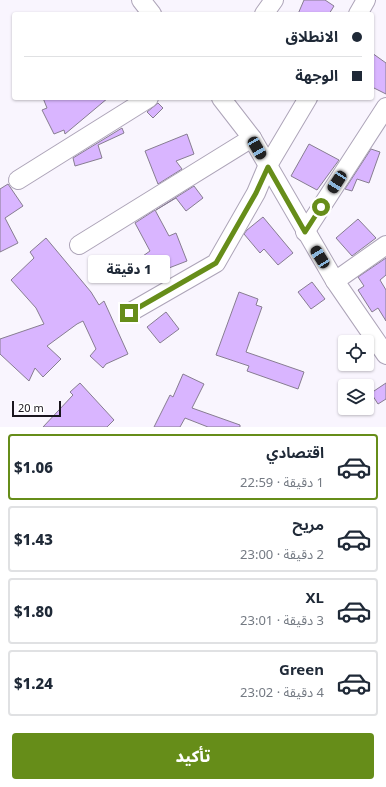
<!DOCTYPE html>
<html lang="ar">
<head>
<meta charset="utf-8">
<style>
	body { margin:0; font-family:"Noto Sans","Noto Sans Arabic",sans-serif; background:#f2f2f3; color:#1f2937; direction:rtl; height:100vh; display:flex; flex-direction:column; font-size:15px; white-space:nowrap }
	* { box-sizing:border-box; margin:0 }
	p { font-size:13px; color:#747a83 }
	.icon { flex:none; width:22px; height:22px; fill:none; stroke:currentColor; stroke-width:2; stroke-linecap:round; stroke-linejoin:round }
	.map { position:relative; height:427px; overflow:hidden; direction:ltr }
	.side { display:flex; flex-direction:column; background:#fff; flex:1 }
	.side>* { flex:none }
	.banner { position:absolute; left:12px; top:12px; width:362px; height:88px; border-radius:4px; box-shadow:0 1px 3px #0004; direction:rtl; display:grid; align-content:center; height:88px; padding:0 12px; background:#fff }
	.buttons { position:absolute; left:338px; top:335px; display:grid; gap:8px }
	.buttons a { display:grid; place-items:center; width:36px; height:36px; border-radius:4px; background:#fff; box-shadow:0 1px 3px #0004; font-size:20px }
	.scale { position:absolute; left:12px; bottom:10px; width:49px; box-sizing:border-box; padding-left:4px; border:2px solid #1a161e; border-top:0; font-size:11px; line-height:14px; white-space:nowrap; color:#1a161e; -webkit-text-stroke:3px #fff; paint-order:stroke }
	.end { position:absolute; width:18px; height:18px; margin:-9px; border:5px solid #668d19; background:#fff; box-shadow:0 0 0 2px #fff }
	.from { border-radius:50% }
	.bubble { position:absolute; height:28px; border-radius:4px; background:#fff; box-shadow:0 1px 3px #0004; font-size:13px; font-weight:800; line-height:28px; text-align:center; direction:rtl }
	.car { position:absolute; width:12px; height:24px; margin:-12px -6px; border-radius:5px; box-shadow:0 0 3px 1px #0007; background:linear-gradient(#222 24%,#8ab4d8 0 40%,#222 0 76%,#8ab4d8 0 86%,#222 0) }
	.banner b { display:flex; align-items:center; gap:14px; height:38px; font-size:15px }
	.banner b+b { border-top:1px solid #e0e1e3 }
	.banner i { width:10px; height:10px; background:#1f2937 }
	ul { padding:7px 0 0; list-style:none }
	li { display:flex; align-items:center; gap:12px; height:66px; margin:0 8px 6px; padding:0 4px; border:2px solid #e0e1e3; border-radius:4px }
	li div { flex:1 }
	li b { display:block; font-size:15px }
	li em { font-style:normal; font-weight:800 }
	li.selected { border-color:#668d19 }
	li>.icon { width:36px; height:36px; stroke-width:1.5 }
	.cta { display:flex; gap:8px; margin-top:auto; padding:8px 12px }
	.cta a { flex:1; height:46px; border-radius:4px; background:#668d19; color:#fff; font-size:16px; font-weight:800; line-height:46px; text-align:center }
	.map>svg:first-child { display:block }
	.building { fill:#d9b5ff; stroke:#877d91 }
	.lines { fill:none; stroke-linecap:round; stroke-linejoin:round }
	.minor-casing { stroke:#ada4b8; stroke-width:20 }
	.minor { stroke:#fff; stroke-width:18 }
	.route { stroke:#668d19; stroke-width:5 }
</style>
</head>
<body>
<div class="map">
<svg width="386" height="427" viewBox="0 0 386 427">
	<rect width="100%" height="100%" fill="#f9f5fe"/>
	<g class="building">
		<polygon points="304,0 325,0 334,6 329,14 298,14"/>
		<polygon points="372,53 386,63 386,94 372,87"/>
		<polygon points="43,98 108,98 65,134 64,130 54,134 42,110 47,108"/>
		<polygon points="158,103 163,108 153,118 147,112"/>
		<polygon points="122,128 124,133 98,145 102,158 75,166 73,158"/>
		<polygon points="187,134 194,154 176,161 182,169 158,184 145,151"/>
		<polygon points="309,144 339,160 317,190 291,176"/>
		<polygon points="371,149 380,152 369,183 357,179 352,191 345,189"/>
		<polygon points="8,184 23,206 5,218 18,243 0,252 0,189"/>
		<polygon points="194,186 203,198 186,211 176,198 156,210"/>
		<polygon points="155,210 169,236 176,233 187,261 143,278 133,263 150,251 135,223"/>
		<polygon points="263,217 293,253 278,265 264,249 260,253 244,234 247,230"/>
		<polygon points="358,219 376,238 352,256 336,238"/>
		<polygon points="46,238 91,292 99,305 104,301 128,354 106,364 103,368 90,356 96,349 83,321 77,324 47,346 61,359 43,377 35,368 29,381 0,354 0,339 44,324 36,308 11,280 34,258 30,252"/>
		<polygon points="386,258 386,275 380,280 386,290 386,321 378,308 372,312 358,290 364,286 358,277"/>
		<polygon points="312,282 325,299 311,309 298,292"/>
		<polygon points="239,292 258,299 256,305 262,307 246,352 304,372 298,389 247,371 249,366 216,355"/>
		<polygon points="166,312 179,329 160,343 147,327"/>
		<polygon points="183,374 204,384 192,408 240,425 240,427 208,427 185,418 180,427 154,427 170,395 173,397"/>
		<polygon points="80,383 114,420 107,427 43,427 73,395 70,392"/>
		<polygon points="386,383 386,399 378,404 371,393"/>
	</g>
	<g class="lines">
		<defs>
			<g id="minor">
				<polyline points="141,0 152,14"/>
				<polyline points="264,14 274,0"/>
				<polyline points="358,14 366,0"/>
				<polyline points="221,98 252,138 335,281 386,355"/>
				<polyline points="18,180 149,98"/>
				<polyline points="305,232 386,107"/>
				<polyline points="79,245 252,138"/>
				<polyline points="335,281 386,245"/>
				<polyline points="129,313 216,263 256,193 267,167 308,98"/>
			</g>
		</defs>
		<use href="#minor" class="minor-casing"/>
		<use href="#minor" class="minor"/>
	</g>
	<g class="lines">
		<polyline class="route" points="129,313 216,263 256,193 268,167 305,232 321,207"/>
	</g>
</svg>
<div class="buttons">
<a><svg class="icon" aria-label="locate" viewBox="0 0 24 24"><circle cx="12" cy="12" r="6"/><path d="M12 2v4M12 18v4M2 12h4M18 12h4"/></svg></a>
<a><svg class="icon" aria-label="layers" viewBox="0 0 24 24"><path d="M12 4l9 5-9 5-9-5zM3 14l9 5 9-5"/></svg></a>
</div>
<div class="scale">20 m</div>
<i class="end from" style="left:321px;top:207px"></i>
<i class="end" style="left:129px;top:313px"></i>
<div class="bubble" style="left:88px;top:255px;width:82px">1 دقيقة</div>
<i class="car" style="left:257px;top:148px;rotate:150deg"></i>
<i class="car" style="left:337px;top:182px;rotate:213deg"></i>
<i class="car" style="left:320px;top:257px;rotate:328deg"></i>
<div class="banner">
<b><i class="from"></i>الانطلاق</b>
<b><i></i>الوجهة</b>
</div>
</div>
<section class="side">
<ul>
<li class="selected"><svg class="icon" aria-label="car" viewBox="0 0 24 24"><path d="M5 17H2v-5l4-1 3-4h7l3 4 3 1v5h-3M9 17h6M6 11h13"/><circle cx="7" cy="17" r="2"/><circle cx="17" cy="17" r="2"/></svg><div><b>اقتصادي</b><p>1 دقيقة · 22:59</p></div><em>$1.06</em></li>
<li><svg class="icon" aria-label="car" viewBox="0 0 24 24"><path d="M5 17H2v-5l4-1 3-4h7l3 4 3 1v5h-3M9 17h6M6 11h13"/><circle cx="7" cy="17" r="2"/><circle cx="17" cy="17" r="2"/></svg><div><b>مريح</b><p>2 دقيقة · 23:00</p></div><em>$1.43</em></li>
<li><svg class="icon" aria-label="car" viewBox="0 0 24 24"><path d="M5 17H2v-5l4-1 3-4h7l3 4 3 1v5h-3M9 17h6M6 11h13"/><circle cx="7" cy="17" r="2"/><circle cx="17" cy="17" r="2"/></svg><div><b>XL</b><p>3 دقيقة · 23:01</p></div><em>$1.80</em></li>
<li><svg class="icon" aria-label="car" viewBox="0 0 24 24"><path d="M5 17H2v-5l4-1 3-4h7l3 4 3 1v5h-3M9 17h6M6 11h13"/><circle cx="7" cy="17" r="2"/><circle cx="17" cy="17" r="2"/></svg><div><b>Green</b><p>4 دقيقة · 23:02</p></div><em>$1.24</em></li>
</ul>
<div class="cta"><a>تأكيد</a></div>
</section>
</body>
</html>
